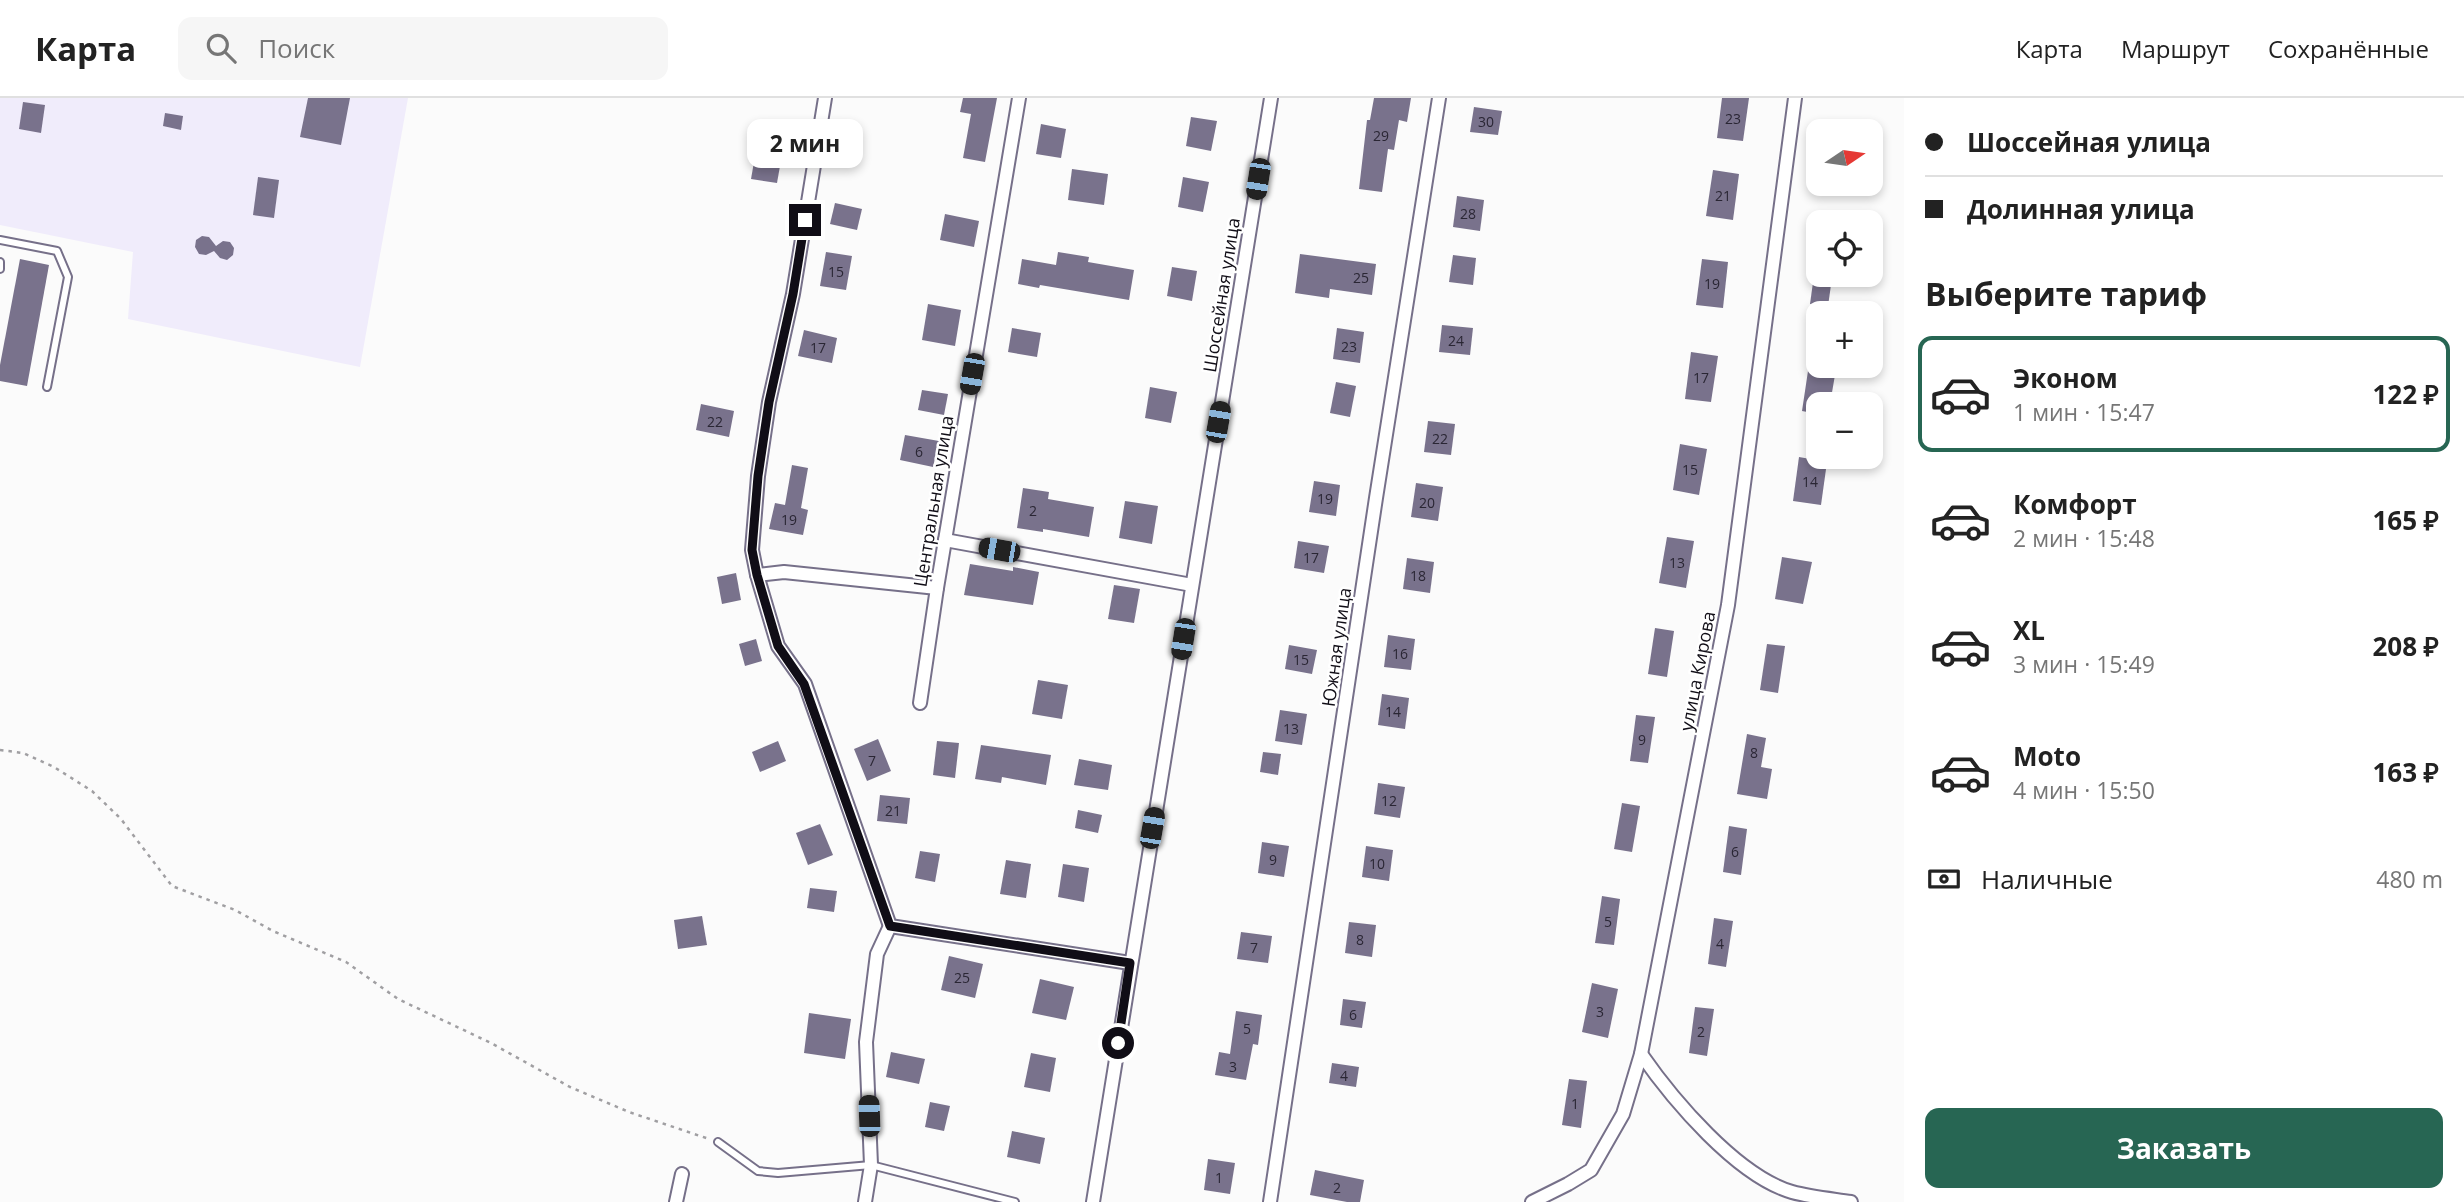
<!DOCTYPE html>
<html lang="ru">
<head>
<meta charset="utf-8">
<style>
	body { margin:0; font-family:"Open Sans",sans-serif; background:#f6f6f6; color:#222; height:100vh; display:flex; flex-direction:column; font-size:26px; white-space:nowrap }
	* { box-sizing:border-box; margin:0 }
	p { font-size:23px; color:#767676 }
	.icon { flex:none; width:38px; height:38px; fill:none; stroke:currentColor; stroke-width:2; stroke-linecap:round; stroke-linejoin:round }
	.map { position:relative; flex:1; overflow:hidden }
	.panel { display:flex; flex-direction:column; background:#fff; width:560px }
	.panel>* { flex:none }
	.top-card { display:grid; align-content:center; height:154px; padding:0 21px; background:#fff }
	.needle { width:46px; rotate:77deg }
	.tools { position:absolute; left:1806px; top:21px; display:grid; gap:14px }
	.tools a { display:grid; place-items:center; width:77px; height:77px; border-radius:14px; background:#fff; box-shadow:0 4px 10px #0003; font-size:35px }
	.end { position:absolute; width:32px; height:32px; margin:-16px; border:9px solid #100d16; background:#fff; box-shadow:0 0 0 4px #fff }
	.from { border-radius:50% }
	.bubble { position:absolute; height:49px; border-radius:14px; background:#fff; box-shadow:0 4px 10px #0003; font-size:23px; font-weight:700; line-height:49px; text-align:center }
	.car { position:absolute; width:21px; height:42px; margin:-21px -10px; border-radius:9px; box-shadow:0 0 5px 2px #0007; background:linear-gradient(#222 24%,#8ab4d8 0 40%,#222 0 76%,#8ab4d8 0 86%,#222 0) }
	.top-card b { display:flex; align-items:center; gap:24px; height:66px; font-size:26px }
	.top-card b+b { border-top:2px solid #e0e0e0 }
	.top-card i { width:18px; height:18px; background:#222 }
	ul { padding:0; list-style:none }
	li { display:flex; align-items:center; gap:21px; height:116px; margin:0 14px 10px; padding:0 7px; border:4px solid transparent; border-radius:14px }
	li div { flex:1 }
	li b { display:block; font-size:26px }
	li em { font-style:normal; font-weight:700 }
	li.active { border-color:#276653 }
	li>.icon { width:63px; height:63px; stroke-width:1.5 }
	h2 { padding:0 21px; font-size:32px; line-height:84px }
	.pay { display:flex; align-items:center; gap:18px; height:77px; padding:0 21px; font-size:26px }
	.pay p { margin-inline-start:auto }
	.cta { display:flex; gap:14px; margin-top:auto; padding:14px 21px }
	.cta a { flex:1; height:80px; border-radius:14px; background:#276653; color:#fff; font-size:28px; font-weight:700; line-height:80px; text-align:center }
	header { display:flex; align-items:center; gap:42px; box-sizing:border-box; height:98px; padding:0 35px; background:#fff; border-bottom:2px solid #e0e0e0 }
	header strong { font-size:33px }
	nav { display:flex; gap:38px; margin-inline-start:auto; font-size:24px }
	.search { width:490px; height:63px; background:#f6f6f6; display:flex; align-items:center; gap:18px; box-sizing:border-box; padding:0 24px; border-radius:14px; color:#767676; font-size:26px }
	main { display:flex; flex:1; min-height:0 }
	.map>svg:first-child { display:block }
	.built { fill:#f0ecfb }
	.building { fill:#79728c }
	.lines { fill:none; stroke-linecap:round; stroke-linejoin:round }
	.lane-casing { stroke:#767089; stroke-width:10 }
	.street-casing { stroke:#767089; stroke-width:16 }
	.path { stroke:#a09fa2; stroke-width:2.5; stroke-dasharray:3.5 5; stroke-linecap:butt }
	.lane { stroke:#fff; stroke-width:6 }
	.street { stroke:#fff; stroke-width:12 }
	.route { stroke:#100d16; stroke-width:9 }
	.labels { text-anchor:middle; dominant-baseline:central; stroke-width:5; stroke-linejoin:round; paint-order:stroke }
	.number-label { font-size:14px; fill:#2a2634 }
	.street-label { font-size:18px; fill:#100d16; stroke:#fff }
</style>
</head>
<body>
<header>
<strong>Карта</strong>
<div class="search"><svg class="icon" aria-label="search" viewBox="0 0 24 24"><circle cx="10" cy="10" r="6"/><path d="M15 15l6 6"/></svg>Поиск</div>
<nav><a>Карта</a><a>Маршрут</a><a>Сохранённые</a></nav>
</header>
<main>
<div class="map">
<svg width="1904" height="1104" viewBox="0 0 1904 1104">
	<rect width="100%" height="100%" fill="#fbfbfb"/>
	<polygon class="built" points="0,0 408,0 360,269 128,221 133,154 0,127"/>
	<g class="building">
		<polygon points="308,0 350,0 341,47 300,39"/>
		<polygon points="963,0 997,0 985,64 963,60 971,16 960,14"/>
		<polygon points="1374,0 1411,0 1407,24 1399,22 1394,52 1388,51 1382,94 1359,91 1367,22 1370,22"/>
		<polygon points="1722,0 1749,0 1743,43 1717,40"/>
		<polygon points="23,4 45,7 41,35 19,31"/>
		<polygon points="1474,9 1502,13 1498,37 1470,34"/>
		<polygon points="165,15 183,18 181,32 163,28"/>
		<polygon points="1191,19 1217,23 1211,53 1186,48"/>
		<polygon points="1041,26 1066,31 1061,60 1036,56"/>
		<polygon points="757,47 783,51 777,85 751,81"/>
		<polygon points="1072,71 1108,76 1104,107 1068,102"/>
		<polygon points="1713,72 1739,76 1733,122 1706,118"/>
		<polygon points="258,79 279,82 274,120 253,117"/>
		<polygon points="1183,79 1209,84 1203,114 1178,109"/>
		<polygon points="1457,98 1484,102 1480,133 1453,129"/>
		<polygon points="835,105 862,111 857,132 830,126"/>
		<polygon points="945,116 979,123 974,149 940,142"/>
		<polygon points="202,138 209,139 216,148 223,143 230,144 234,150 233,157 227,162 220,160 214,153 206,157 199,156 195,149 196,142"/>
		<polygon points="826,154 852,158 846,192 820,188"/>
		<polygon points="1058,154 1089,159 1088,164 1134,172 1129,202 1040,187 1039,190 1018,186 1022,161 1056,167"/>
		<polygon points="1300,156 1376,166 1372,197 1330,191 1329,200 1295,195"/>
		<polygon points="1453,157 1476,160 1473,187 1449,184"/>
		<polygon points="20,161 49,167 27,288 0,283 0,267"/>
		<polygon points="1702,161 1728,164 1723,210 1696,207"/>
		<polygon points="1172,169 1197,173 1192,203 1167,198"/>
		<polygon points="1814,177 1832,180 1828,208 1810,206"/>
		<polygon points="928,206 961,212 955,248 922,242"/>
		<polygon points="1442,227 1473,230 1470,257 1439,254"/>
		<polygon points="1012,230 1041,235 1037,259 1008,254"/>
		<polygon points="1337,230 1364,234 1360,265 1333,261"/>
		<polygon points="804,232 837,240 832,265 798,258"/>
		<polygon points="1691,254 1718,258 1711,304 1685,301"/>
		<polygon points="1808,273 1835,277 1830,306 1818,306 1818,316 1802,313"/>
		<polygon points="1336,284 1356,288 1350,319 1330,315"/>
		<polygon points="1150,289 1177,294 1171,325 1145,320"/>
		<polygon points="922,292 948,296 944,317 918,312"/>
		<polygon points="701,306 734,313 729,339 696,332"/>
		<polygon points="1428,323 1455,326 1451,357 1424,354"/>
		<polygon points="905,337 939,343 933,369 900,362"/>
		<polygon points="1680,346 1707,351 1699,397 1673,392"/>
		<polygon points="1799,359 1827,364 1821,407 1793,403"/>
		<polygon points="792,367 808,370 801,410 808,412 803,437 769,431 775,405 785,407"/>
		<polygon points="1314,383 1340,387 1336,418 1309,414"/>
		<polygon points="1416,385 1443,389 1438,423 1411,419"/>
		<polygon points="1023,390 1049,394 1048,401 1094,409 1089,439 1043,431 1043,434 1017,430"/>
		<polygon points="1125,403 1158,408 1152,446 1119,440"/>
		<polygon points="1667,439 1694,443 1686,490 1659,485"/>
		<polygon points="1298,443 1329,448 1324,475 1294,470"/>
		<polygon points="1782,459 1812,464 1803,506 1775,501"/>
		<polygon points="1407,460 1434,464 1430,495 1403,491"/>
		<polygon points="970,466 1013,473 1013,469 1039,474 1033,507 964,497"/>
		<polygon points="736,475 741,502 722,506 717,479"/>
		<polygon points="1114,487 1140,491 1134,525 1108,521"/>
		<polygon points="1655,530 1674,533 1667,579 1648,576"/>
		<polygon points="1388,537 1415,541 1411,572 1384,569"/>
		<polygon points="756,541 762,563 745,568 739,546"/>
		<polygon points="1767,546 1785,548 1778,595 1760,592"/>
		<polygon points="1289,547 1317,552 1312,576 1285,571"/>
		<polygon points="1038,582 1068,587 1062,621 1032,616"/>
		<polygon points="1382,596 1409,600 1405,631 1378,627"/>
		<polygon points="1280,612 1307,616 1302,647 1275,643"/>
		<polygon points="1636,617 1655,619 1648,665 1630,663"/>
		<polygon points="1747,636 1766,640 1761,669 1772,671 1767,701 1737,696"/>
		<polygon points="878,641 891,673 867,683 854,651"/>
		<polygon points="778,643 786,663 760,674 752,654"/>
		<polygon points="937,643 959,645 955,680 933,677"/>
		<polygon points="981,647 1051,657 1046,687 1002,679 1001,685 975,681"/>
		<polygon points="1263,654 1281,656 1278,677 1260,674"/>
		<polygon points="1079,661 1112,667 1108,692 1074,687"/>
		<polygon points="1378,685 1405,689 1400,720 1374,716"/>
		<polygon points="880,697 910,700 907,726 877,723"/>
		<polygon points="1622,705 1640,708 1632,754 1614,751"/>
		<polygon points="1078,712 1102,717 1098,735 1075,730"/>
		<polygon points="820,726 833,757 808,767 796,735"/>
		<polygon points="1729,728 1747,731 1741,777 1723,774"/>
		<polygon points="1262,744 1289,748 1284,779 1258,775"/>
		<polygon points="1366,748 1393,752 1389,783 1362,779"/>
		<polygon points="920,753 940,756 935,784 915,780"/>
		<polygon points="1006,762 1031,766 1026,800 1000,796"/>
		<polygon points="1063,766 1089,770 1084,804 1058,799"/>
		<polygon points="810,790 837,793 834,814 807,810"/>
		<polygon points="1602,798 1620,801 1614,847 1595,845"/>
		<polygon points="702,818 707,847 678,851 674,822"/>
		<polygon points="1714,820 1733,823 1726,869 1708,866"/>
		<polygon points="1349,824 1376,827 1372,859 1345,855"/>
		<polygon points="1241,834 1272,838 1268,865 1237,861"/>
		<polygon points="949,858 983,866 975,900 941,892"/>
		<polygon points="1040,881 1074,889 1066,922 1032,915"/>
		<polygon points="1592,885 1618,891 1608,940 1582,934"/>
		<polygon points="1343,901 1366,904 1362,930 1340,927"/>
		<polygon points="1695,909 1714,911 1707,958 1689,955"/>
		<polygon points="1236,913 1262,917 1258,947 1253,946 1246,982 1215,977 1219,954 1230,956"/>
		<polygon points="809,915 851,921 845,961 804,955"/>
		<polygon points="891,954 925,961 919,986 886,979"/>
		<polygon points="1031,955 1056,960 1050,994 1024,989"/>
		<polygon points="1332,965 1359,969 1356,989 1329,985"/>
		<polygon points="1569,981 1587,983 1581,1030 1562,1027"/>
		<polygon points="930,1004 950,1008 944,1033 925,1029"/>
		<polygon points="1012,1033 1045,1040 1040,1066 1007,1059"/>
		<polygon points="1208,1061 1235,1065 1230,1096 1204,1092"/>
		<polygon points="1315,1072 1364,1082 1360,1104 1347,1104 1310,1097"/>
	</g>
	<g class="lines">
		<defs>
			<g id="lane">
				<polyline points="0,142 57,153 68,179 47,289"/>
				<polyline points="0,164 0,171"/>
				<polyline points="718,1044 758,1073 778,1075 871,1067 1015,1104"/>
			</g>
			<g id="street">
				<polyline points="825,0 793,196 769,304 758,378 752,452 757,477 784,474 937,490"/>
				<polyline points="945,442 1192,487"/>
				<polyline points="757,477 778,548 805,586 890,828 1130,865"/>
				<polyline points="920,605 937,490 1019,0"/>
				<path d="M 1641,956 C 1673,1002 1737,1078 1792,1094 C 1810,1099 1831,1101 1851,1104"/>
				<polyline points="676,1104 682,1076"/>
				<polyline points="865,1104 871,1067 866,944 877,856 890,828"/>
				<polyline points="1093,1104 1271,0"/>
				<polyline points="1270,1104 1376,400 1439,0"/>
				<polyline points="1532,1104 1568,1086 1591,1072 1623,1016 1641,956 1728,507 1795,0"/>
			</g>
		</defs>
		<use href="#lane" class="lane-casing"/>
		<use href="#street" class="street-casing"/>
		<polyline class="path" points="0,652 23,655 54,669 92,693 121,721 172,788 235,812 273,833 346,864 398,901 491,945 570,989 629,1014 709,1041"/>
		<use href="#lane" class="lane"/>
		<use href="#street" class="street"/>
	</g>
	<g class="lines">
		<polyline class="route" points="805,122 793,196 769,304 758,378 752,452 757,477 778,548 804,586 890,828 1130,865 1118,945"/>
	</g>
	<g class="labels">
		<g class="number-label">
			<text x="1733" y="20">23</text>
			<text x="1486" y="23">30</text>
			<text x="1381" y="37">29</text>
			<text x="1723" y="97">21</text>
			<text x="1468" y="115">28</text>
			<text x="836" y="173">15</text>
			<text x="1361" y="179">25</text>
			<text x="1712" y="185">19</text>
			<text x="1456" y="242">24</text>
			<text x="1349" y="248">23</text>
			<text x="818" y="249">17</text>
			<text x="1701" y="279">17</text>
			<text x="715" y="323">22</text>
			<text x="1440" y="340">22</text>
			<text x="919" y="353">6</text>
			<text x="1690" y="371">15</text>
			<text x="1810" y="383">14</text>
			<text x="1325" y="400">19</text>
			<text x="1427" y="404">20</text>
			<text x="1033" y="412">2</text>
			<text x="789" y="421">19</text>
			<text x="1311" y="459">17</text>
			<text x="1677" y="464">13</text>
			<text x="1418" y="477">18</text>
			<text x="1400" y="555">16</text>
			<text x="1301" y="561">15</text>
			<text x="1393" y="613">14</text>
			<text x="1291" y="630">13</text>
			<text x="1642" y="641">9</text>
			<text x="1754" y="654">8</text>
			<text x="872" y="662">7</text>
			<text x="1389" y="702">12</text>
			<text x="893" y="712">21</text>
			<text x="1735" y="753">6</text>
			<text x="1273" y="761">9</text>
			<text x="1377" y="765">10</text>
			<text x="1608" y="823">5</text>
			<text x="1360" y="841">8</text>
			<text x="1720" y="845">4</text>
			<text x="1254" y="849">7</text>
			<text x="962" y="879">25</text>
			<text x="1600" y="913">3</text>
			<text x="1353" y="916">6</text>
			<text x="1247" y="930">5</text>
			<text x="1701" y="933">2</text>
			<text x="1233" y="968">3</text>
			<text x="1344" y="977">4</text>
			<text x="1575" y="1005">1</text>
			<text x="1219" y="1079">1</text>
			<text x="1337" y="1089">2</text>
		</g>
		<g class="street-label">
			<text transform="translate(1221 197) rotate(-81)">Шоссейная улица</text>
			<text transform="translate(933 403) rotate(-81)">Центральная улица</text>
			<text transform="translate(1336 549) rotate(-82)">Южная улица</text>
			<text transform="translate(1697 573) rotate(-79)">улица Кирова</text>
		</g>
	</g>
</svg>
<div class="tools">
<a><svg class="needle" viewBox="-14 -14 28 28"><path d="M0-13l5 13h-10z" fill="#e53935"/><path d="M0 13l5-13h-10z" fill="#767676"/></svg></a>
<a><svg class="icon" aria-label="locate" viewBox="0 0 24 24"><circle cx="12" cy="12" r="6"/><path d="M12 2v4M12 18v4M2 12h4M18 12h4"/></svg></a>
<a>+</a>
<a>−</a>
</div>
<i class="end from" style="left:1118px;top:945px"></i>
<i class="end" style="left:805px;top:122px"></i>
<div class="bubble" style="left:747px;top:21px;width:116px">2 мин</div>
<i class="car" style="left:1258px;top:81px;rotate:189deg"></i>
<i class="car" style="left:972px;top:276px;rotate:190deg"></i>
<i class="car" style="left:1218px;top:324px;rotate:10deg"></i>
<i class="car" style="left:999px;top:452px;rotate:280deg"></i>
<i class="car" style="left:1183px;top:541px;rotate:189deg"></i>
<i class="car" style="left:1152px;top:730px;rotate:10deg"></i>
<i class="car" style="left:869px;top:1018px;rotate:358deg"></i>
</div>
<section class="panel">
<div class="top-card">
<b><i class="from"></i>Шоссейная улица</b>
<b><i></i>Долинная улица</b>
</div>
<h2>Выберите тариф</h2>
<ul>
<li class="active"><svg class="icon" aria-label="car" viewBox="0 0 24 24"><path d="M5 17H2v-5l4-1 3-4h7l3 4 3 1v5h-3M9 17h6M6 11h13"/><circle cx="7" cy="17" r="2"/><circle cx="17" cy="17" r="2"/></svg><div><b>Эконом</b><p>1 мин · 15:47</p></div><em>122 ₽</em></li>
<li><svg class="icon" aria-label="car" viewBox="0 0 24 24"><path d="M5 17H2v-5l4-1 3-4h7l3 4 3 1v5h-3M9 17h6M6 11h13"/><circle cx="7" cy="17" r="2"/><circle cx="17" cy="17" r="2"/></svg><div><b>Комфорт</b><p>2 мин · 15:48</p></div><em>165 ₽</em></li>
<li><svg class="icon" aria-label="car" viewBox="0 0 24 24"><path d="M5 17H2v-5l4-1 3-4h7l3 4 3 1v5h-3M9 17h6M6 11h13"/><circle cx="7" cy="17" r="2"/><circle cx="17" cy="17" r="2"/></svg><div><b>XL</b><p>3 мин · 15:49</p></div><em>208 ₽</em></li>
<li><svg class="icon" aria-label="car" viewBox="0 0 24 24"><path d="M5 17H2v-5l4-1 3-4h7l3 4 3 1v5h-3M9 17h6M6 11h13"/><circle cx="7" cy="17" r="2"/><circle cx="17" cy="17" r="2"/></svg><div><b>Moto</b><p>4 мин · 15:50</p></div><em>163 ₽</em></li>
</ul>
<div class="pay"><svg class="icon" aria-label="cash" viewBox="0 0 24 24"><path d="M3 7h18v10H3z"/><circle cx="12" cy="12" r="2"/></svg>Наличные<p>480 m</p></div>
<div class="cta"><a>Заказать</a></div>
</section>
</main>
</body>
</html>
